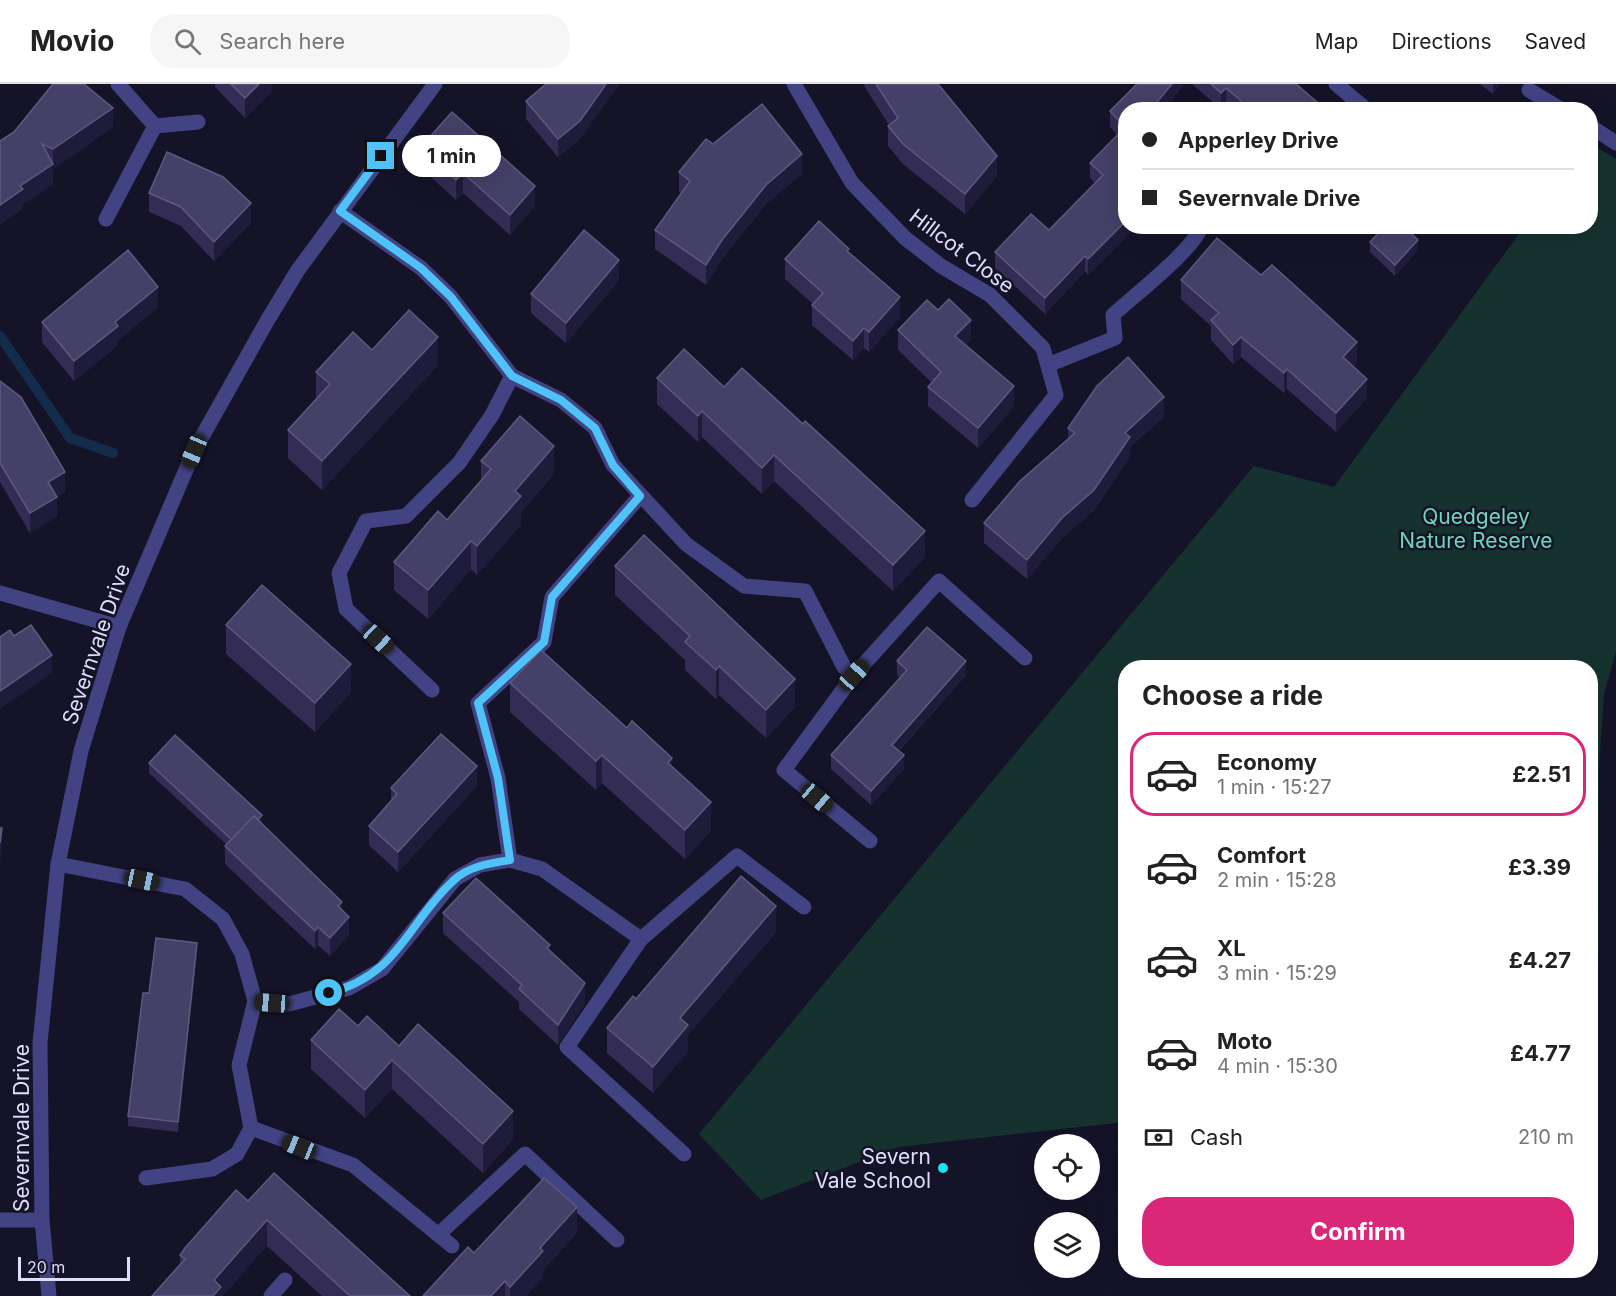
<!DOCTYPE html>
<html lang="en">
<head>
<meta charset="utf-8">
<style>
	body { margin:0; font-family:Inter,sans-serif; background:#f6f6f6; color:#222; height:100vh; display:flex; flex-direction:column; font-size:22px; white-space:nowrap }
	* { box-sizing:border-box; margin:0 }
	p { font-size:20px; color:#767676 }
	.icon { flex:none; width:33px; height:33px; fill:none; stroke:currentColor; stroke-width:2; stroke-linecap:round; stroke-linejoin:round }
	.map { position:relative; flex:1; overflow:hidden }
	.drawer { position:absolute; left:1118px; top:576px; width:480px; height:618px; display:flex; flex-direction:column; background:#fff; border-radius:24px; box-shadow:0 6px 24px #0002 }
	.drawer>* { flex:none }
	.banner { position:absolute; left:1118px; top:18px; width:480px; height:132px; border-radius:24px; box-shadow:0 6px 24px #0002; display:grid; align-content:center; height:132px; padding:0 24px; background:#fff }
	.controls { position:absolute; left:1034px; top:1050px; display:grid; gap:12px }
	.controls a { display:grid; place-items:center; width:66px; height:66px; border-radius:50%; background:#fff; box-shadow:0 6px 24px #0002; font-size:30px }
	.scale { position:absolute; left:18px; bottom:15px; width:112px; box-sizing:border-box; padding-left:6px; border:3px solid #dfddfc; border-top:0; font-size:16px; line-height:21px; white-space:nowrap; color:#dfddfc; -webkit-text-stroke:4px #151328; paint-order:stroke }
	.end { position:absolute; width:27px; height:27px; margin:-14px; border:8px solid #4fc3f7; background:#111; box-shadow:0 0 0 3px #111 }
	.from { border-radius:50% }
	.bubble { position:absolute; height:42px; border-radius:21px; background:#fff; box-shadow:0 6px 24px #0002; font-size:20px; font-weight:700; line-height:42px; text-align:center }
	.car { position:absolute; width:18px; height:36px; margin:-18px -9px; border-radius:8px; box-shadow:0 0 4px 2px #0007; background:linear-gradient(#222 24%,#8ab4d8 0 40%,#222 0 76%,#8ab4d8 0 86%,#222 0) }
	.banner b { display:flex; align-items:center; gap:21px; height:57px; font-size:22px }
	.banner b+b { border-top:2px solid #e0e0e0 }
	.banner i { width:15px; height:15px; background:#222 }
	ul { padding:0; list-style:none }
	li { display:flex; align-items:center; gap:18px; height:84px; margin:0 12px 9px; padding:0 12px; border:3px solid transparent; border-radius:24px }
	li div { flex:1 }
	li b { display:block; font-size:22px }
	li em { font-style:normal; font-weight:700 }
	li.selected { border-color:#db2777 }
	li>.icon { width:54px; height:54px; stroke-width:1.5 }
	h2 { padding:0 24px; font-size:27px; line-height:72px }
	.pay { display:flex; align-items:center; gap:15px; height:66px; padding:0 24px; font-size:22px }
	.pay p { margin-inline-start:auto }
	.action { display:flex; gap:12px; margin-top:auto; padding:12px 24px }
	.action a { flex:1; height:69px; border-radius:24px; background:#db2777; color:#fff; font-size:24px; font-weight:700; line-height:69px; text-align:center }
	header { display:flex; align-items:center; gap:36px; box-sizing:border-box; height:84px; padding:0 30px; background:#fff; border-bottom:2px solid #e0e0e0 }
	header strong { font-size:28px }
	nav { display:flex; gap:33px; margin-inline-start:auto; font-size:21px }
	.search { width:420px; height:54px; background:#f6f6f6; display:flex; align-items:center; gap:15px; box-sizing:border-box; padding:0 21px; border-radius:24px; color:#767676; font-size:22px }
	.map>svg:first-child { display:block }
	.green { fill:#16322f }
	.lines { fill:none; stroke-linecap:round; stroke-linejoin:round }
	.stream { stroke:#142c4b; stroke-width:10 }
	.service { stroke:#424383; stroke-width:15 }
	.minor { stroke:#424383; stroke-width:15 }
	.tertiary { stroke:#424383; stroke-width:15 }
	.wall { fill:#332d55 }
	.shaded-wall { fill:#1f1b3b }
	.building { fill:#454067; stroke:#5e597e; stroke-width:1.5 }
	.route { stroke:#4fc3f7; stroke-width:8 }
	.poi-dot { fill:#1ae2eb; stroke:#151328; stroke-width:2 }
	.labels { text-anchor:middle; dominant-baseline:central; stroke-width:5; stroke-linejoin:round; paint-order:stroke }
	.street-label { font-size:21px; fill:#dfddfc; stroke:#151328 }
	.park-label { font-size:21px; fill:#6ed7b7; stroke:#151328 }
	.poi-label { font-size:21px; fill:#dfddfc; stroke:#151328; text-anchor:end }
</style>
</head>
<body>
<header>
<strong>Movio</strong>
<div class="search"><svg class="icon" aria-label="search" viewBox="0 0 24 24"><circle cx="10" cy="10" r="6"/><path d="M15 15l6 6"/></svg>Search here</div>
<nav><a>Map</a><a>Directions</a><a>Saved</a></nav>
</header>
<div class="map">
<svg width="1616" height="1212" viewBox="0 0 1616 1212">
	<rect width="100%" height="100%" fill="#151328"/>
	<polygon class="green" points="1590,59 1616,75 1616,567 1604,611 1599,683 1598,988 1590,988 1590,584 1125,584 1125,1038 898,1063 761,1116 699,1050 1254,382 1334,403 1524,143 1590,142"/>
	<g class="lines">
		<polyline class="stream" points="0,252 70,354 113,369"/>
		<polyline class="service" points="271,1212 285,1196"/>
		<g class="minor">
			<polyline points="794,0 852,99 905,154 941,182 990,211 1043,264 1056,311 972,416"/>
			<polyline points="1336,0 1367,26"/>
			<polyline points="1529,6 1562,26"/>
			<polyline points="155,42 198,38"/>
			<polyline points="1590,42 1616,59"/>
			<polyline points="340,127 421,184 451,213 512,292 561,316 595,344 613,381 686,460 744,502 805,507 844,583 854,591 784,686 870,757"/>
			<polyline points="106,135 155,42 118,0"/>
			<path d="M 1048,281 L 1115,254 L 1113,231 C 1132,213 1196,164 1201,142"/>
			<polyline points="0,509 119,543"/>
			<polyline points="854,591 939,497 1025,574"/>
			<polyline points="432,606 346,525 339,489 366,437 406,432 459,379 492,331 512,292"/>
			<polyline points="510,776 498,694 478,619 544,558 552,513 640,412"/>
			<polyline points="58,780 185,805 223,835 242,870 255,917 239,981 251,1044 353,1081 452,1162"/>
			<polyline points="255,917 289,920 349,904 382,885 455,795 480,781 510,776 542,785 641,855"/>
			<polyline points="684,1070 567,963 641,855 737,772 804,823"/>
			<polyline points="146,1094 212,1085 237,1070 251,1044"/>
			<polyline points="0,1136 42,1136"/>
			<polyline points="439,1150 525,1070 617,1156"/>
		</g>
		<polyline class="tertiary" points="49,1212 42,1136 40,959 58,780 81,667 119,543 194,367 267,237 298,186 435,0"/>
	</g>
	<g class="wall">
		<polygon points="215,0 272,0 272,7 245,34 215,3"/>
		<polygon points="863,0 938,0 997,92 965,130 903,80 888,62 888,42 889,41"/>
		<polygon points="1192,0 1296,0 1325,26 1233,26 1226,19 1221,25"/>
		<polygon points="1480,0 1500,0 1493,10"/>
		<polygon points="526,17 580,55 558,73 526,35"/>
		<polygon points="1125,26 1131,148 1088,191 1085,187 1045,230 995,184 995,168 1049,146 1095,99 1090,94 1090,79 1117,51 1110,43 1110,27"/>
		<polygon points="113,43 53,85 53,100 23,120 23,125 0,57"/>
		<polygon points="713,60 802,90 766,120 722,175 706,201 655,165 655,146 681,109 679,108 679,88"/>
		<polygon points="420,64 535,122 510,151 463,109 456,116 420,83"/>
		<polygon points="149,109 251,139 214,177 181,142 149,128"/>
		<polygon points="1370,158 1418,166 1395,192 1370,168"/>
		<polygon points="849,169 900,233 869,268 864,264 853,276 812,241 812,221 813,220 785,195 785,175"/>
		<polygon points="619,196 566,259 531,229 531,210"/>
		<polygon points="1181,196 1357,278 1353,282 1367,314 1336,348 1287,305 1284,309 1241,273 1233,280 1211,256 1211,242 1181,215"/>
		<polygon points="158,223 118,256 118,261 74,297 42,258 42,238"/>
		<polygon points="898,246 971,255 965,261 1014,322 978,364 928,322 928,303 932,299 898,266"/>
		<polygon points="372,266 438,281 322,406 288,374 288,346 316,315 316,288"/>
		<polygon points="657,294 724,303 925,473 893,507 774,397 762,410 702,353 698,358 657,320"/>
		<polygon points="0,297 65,408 57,413 57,432 30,449 0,398"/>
		<polygon points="1164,333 1130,363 1130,373 1094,426 1062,454 1027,495 984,459 984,439 1068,355 1068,344"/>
		<polygon points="481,377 554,390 521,428 521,441 477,491 471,485 428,535 394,506 394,478 447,436 481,396"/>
		<polygon points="615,482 795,623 766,654 719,611 716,615 685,586 685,576 615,511"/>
		<polygon points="226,541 351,608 315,648 226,570"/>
		<polygon points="897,577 966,591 899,667 904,685 871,721 831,685 831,671 900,594 897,591"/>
		<polygon points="510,599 627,644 711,747 685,775 602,699 596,706 510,628"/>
		<polygon points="149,679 262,740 342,827 349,851 330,872 318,861 315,865 225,780 225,762 227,761 149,689"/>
		<polygon points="477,702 398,788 369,761 369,742 391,718 391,704"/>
		<polygon points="443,829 550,866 585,919 558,961 519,925 519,918 443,849"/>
		<polygon points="776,848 688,951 688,967 653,1009 607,969 607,944 636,915"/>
		<polygon points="197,869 178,1048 128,1042 128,1032 149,909"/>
		<polygon points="358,942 399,962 513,1055 483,1089 392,1005 365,1034 311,985 311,956"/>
		<polygon points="248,1117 410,1212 322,1212 267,1162 180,1181 180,1171"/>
		<polygon points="577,1149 543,1186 543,1193 526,1212 423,1212 474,1169"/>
	</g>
	<g class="shaded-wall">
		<polygon points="259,0 272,0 272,7 245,34 245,14"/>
		<polygon points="606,0 620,0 580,55 558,73 558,55"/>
		<polygon points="1172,0 1185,0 1164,26 1152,26 1152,24"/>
		<polygon points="1493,0 1500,0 1493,10"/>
		<polygon points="1226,4 1226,19 1221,25 1221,9"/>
		<polygon points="113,24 113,43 53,85 53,100 23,120 23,125 0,141 0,121 20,102 53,80 53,65"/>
		<polygon points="802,70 802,90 766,120 722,175 706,201 706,181 722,156 766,101"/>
		<polygon points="997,72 997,92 965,130 965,110"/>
		<polygon points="463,89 463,109 456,116 456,96"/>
		<polygon points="535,102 535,122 510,151 510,131"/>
		<polygon points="251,119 251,139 214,177 214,158"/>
		<polygon points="1125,138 1125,142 1131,142 1131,148 1088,191 1088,175"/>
		<polygon points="1418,156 1418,166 1395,192 1395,181"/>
		<polygon points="1085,172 1085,187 1045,230 1045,214"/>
		<polygon points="619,176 619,196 566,259 566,239"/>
		<polygon points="158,203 158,223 118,256 118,261 74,297 74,277 115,238"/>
		<polygon points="900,213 900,233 869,268 869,248"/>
		<polygon points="971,236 971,255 955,272 955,252"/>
		<polygon points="864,244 864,264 853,276 853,257"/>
		<polygon points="438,253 438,281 322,406 322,377"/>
		<polygon points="1241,253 1241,273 1233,280 1233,261"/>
		<polygon points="1357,258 1357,278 1343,293 1343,273"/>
		<polygon points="1287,285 1287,305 1284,309 1284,289"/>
		<polygon points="1367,295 1367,314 1336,348 1336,329"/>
		<polygon points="1014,302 1014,322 978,364 978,344"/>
		<polygon points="1164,313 1164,333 1130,363 1130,373 1094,426 1062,454 1027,495 1027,476 1125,349"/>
		<polygon points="702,327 702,353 698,358 698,332"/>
		<polygon points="554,362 554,390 521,428 521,441 477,491 477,462 515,407"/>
		<polygon points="774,371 774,397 762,410 762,384"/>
		<polygon points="65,388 65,408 57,413 57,432 30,449 30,429 48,398"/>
		<polygon points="925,447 925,473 893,507 893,481"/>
		<polygon points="471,457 471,485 428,535 428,506"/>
		<polygon points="52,571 52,589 0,625 0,607"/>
		<polygon points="966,577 966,591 892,674 892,661"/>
		<polygon points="351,580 351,608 315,648 315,619"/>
		<polygon points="719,582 719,611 716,615 716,586"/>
		<polygon points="795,595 795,623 766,654 766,626"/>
		<polygon points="602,671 602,699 596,706 596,677"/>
		<polygon points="904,671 904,685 871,721 871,707"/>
		<polygon points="672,674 672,702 668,679"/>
		<polygon points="477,682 477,702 398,788 398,768"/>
		<polygon points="711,718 711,747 685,775 685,746"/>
		<polygon points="262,731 262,741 235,759"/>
		<polygon points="2,744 2,764 0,779 0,759"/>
		<polygon points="342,818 342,835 338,822"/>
		<polygon points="776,822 776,848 688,951 688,967 653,1009 653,983 680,934"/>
		<polygon points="349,833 349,851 330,872 330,854"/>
		<polygon points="318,843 318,861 315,865 315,847"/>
		<polygon points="197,859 197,869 178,1048 178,1038"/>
		<polygon points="585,899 585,919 558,961 558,941"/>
		<polygon points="392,976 392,1005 365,1034 365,1006"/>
		<polygon points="513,1027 513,1055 483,1089 483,1060"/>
		<polygon points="577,1123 577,1149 543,1186 543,1193 526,1212 510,1212 510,1203 540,1164"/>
		<polygon points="267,1136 267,1162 223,1212 213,1212 214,1196"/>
		<polygon points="505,1197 505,1212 491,1212"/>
	</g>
	<g class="building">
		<polygon points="53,0 84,0 113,24 53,65 42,60 53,80 20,102 23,105 0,121 0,57 14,48"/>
		<polygon points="231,0 259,0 245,14"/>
		<polygon points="546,0 606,0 580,37 558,55 526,17"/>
		<polygon points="876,0 938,0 997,72 965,110 903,60 888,42 898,34"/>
		<polygon points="1137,0 1172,0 1152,24 1154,26 1125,26 1125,43 1110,27"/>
		<polygon points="1211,0 1296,0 1325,25 1324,26 1252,26 1226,4 1221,9"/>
		<polygon points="762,20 802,70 766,101 722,156 706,181 655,146 690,97 679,88 706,55 713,60"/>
		<polygon points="452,28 535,102 510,131 463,89 456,96 420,64"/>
		<polygon points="1125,43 1125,138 1088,175 1085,172 1045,214 995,168 1031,130 1049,146 1103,91 1090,79"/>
		<polygon points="167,68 223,93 251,119 214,158 181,123 149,109"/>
		<polygon points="819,137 849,165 847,167 900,213 869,248 864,244 853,257 812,221 823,209 785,175"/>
		<polygon points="1385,142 1404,142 1418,156 1395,181 1370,158"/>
		<polygon points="584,146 619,176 566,239 531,210"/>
		<polygon points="1217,154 1261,191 1272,181 1357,258 1343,273 1367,295 1336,329 1287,285 1284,289 1241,253 1233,261 1211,236 1219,229 1181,196"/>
		<polygon points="128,166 158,203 115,238 118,242 74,277 42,238"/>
		<polygon points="949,215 971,236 955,252 1014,302 978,344 928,303 941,288 898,246 927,216 938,226"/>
		<polygon points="409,226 438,253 322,377 288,346 330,300 316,288 353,248 372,266"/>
		<polygon points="684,265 724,303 742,284 803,340 805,337 925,447 893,481 774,371 762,384 702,327 698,332 657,294"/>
		<polygon points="1128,273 1164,313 1125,349 1130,353 1094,406 1062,434 1027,476 984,439 1020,397 1075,349 1068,344 1097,302"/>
		<polygon points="0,297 21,313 65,388 48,398 57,413 30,429 0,379"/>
		<polygon points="520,332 554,362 515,407 521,412 477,462 471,457 428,506 394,478 438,427 447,436 491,385 481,377"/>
		<polygon points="644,451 795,595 766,626 719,582 716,586 685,558 690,552 615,482"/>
		<polygon points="262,501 351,580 315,619 226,541"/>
		<polygon points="31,541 52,571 0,607 0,553 10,546 14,552"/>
		<polygon points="927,543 966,577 892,661 904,671 871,707 831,671 907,586 897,577"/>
		<polygon points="541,566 627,644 632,637 672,674 668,679 711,718 685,746 602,671 596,677 510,599"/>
		<polygon points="441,650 477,682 398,768 369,742 397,710 391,704"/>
		<polygon points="175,651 262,731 258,736 254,732 232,756 149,679"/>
		<polygon points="254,732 342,818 338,822 349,833 330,854 318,843 315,847 225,762"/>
		<polygon points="0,744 2,744 0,759"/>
		<polygon points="741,792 776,822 680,934 688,941 653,983 607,944 633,912 636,915"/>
		<polygon points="476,794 550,861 547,864 585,899 558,941 519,905 522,901 443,829"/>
		<polygon points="156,854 197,859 178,1038 128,1032 143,909 149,909"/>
		<polygon points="339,925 358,942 367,932 399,962 418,940 513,1027 483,1060 392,976 365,1006 311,956"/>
		<polygon points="274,1089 410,1212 350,1212 267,1136 214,1196 221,1203 213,1212 152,1212 185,1175 180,1171 185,1164 236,1106 248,1117"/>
		<polygon points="544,1094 577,1123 540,1164 543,1167 510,1203 505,1197 491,1212 423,1212 468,1163 474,1169"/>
	</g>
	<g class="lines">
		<path class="route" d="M 329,909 C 400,890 406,840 454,796 C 469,782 491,779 510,776 L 498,694 L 478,619 L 544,558 L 552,513 L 640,412 L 613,381 L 595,344 L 561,316 L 512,292 L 451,213 L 421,184 L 340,127 L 381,72"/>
	</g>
	<circle class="poi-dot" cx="943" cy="1084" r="6"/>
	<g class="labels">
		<g class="street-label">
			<text transform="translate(962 167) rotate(37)">Hillcot Close</text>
			<text transform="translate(96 560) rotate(-71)">Severnvale Drive</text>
			<text transform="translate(21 1044) rotate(-90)">Severnvale Drive</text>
		</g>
		<g class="park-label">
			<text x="1476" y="432">Quedgeley<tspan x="1476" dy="24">Nature Reserve</tspan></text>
		</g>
		<g class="poi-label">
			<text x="931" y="1072">Severn<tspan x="931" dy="24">Vale School</tspan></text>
		</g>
	</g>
</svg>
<div class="controls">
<a><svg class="icon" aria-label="locate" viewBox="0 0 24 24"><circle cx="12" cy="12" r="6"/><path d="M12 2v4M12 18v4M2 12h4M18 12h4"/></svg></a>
<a><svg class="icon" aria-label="layers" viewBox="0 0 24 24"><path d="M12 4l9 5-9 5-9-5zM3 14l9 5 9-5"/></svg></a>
</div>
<div class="scale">20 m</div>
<i class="end from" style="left:329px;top:909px"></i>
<i class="end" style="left:381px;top:72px"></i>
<div class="bubble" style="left:402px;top:51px;width:99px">1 min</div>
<i class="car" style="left:194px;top:367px;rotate:203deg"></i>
<i class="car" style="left:378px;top:555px;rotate:133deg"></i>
<i class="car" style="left:854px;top:591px;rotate:42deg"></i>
<i class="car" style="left:817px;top:714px;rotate:130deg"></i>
<i class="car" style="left:142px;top:796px;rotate:102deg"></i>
<i class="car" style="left:272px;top:919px;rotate:274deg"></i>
<i class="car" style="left:299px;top:1063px;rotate:292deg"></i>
<div class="banner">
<b><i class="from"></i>Apperley Drive</b>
<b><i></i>Severnvale Drive</b>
</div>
<section class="drawer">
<h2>Choose a ride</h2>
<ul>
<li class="selected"><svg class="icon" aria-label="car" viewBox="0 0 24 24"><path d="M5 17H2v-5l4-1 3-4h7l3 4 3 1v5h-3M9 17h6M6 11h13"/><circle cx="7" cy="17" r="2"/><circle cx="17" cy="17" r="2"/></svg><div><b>Economy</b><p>1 min · 15:27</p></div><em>£2.51</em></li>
<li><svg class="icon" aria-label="car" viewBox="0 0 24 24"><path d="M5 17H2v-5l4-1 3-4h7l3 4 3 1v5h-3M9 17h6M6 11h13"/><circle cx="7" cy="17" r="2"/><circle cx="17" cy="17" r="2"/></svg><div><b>Comfort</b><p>2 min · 15:28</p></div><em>£3.39</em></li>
<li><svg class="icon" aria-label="car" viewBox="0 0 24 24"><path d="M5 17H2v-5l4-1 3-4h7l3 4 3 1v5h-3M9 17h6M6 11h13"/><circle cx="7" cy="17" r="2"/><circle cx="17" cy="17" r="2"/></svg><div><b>XL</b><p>3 min · 15:29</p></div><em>£4.27</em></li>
<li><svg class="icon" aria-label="car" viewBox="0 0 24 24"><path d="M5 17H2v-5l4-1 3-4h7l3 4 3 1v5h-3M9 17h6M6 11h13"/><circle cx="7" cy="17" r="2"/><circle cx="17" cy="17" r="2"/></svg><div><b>Moto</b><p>4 min · 15:30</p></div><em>£4.77</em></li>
</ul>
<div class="pay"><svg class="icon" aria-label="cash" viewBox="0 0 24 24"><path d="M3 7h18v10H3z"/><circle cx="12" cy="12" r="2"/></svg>Cash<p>210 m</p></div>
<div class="action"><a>Confirm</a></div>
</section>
</div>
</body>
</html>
